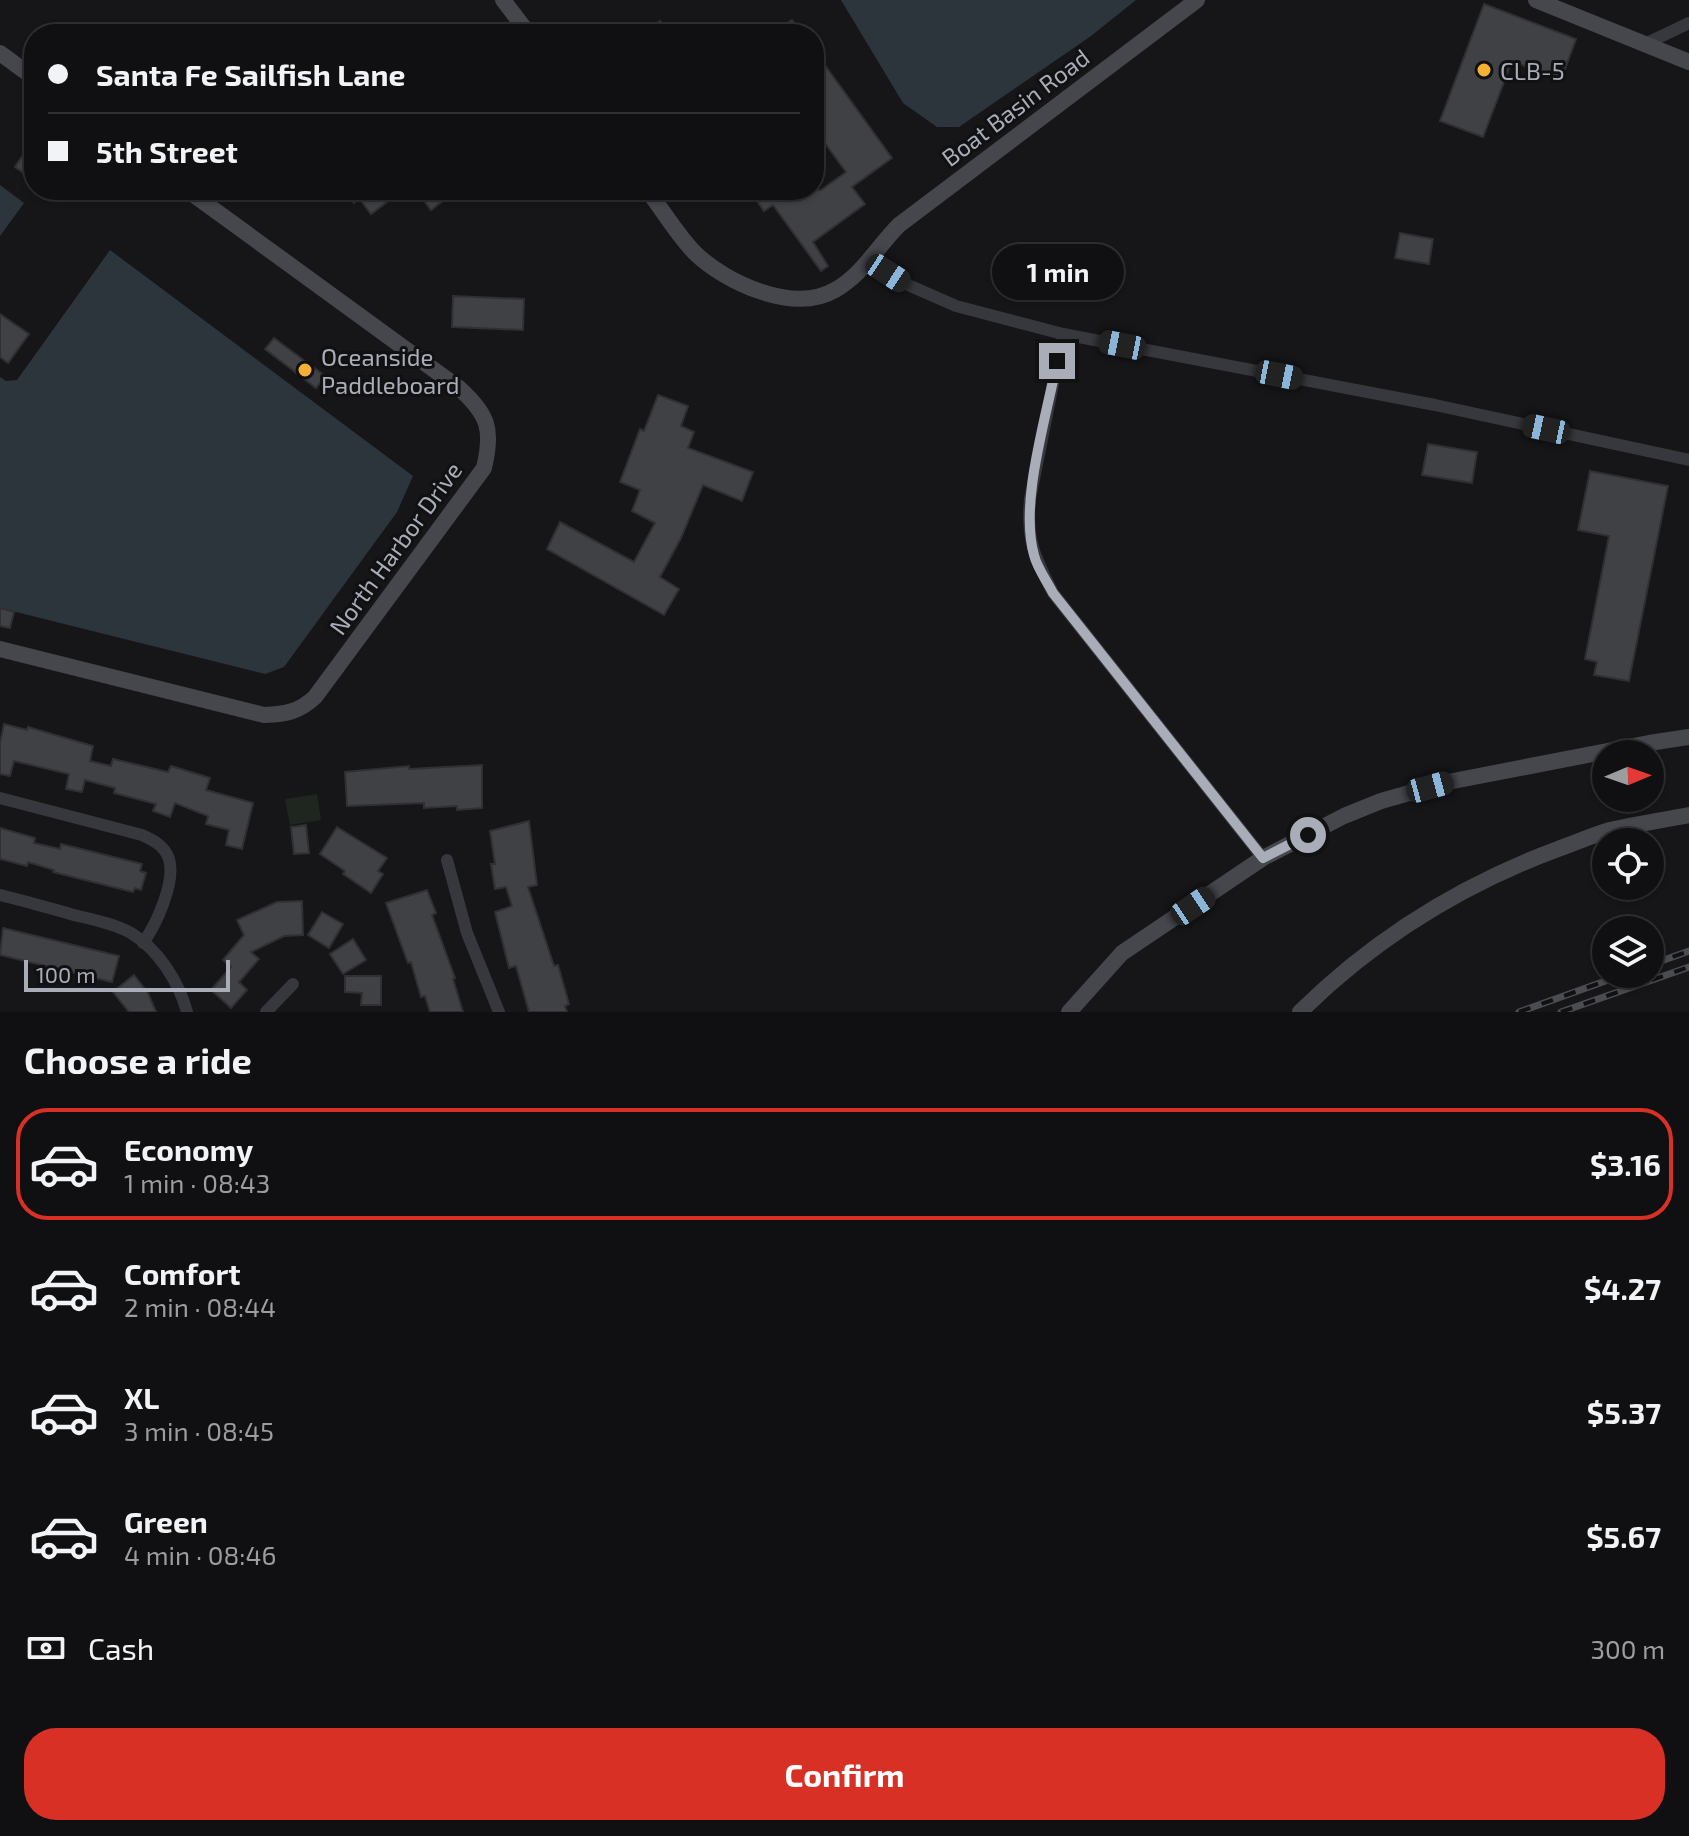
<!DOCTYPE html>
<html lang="en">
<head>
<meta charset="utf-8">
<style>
	body { margin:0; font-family:"Exo 2",sans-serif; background:#19191b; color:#f1f3f6; height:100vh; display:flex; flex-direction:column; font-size:30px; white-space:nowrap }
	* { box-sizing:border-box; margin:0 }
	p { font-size:26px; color:#9c9d9f }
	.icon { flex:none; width:44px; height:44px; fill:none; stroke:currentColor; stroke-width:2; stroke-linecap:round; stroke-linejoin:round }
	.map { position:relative; height:1012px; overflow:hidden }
	.side { display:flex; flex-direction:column; background:#101012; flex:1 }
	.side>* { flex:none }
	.top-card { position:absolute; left:24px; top:24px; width:800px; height:176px; border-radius:32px; box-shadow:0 2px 6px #0004,0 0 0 2px #303032; display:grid; align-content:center; height:176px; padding:0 24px; background:#101012 }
	.needle { width:52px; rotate:88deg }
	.tools { position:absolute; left:1592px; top:740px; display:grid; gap:16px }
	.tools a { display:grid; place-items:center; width:72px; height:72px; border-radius:50%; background:#101012; box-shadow:0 2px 6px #0004,0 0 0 2px #303032; font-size:40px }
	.scale { position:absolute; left:24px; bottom:20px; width:206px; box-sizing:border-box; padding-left:8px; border:4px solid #a8adb8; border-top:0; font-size:22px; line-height:28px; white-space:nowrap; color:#a8adb8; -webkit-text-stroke:6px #111113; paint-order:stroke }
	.end { position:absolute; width:36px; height:36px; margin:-18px; border:10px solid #a8adb8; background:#111; box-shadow:0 0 0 4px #111 }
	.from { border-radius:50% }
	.bubble { position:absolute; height:56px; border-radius:28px; background:#101012; box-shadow:0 2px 6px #0004,0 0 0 2px #303032; font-size:26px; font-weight:700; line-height:56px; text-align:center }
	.car { position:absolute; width:24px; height:48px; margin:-24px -12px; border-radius:10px; box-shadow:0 0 6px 2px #0007; background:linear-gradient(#222 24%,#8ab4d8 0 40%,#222 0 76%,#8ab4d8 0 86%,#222 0) }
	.top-card b { display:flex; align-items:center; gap:28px; height:76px; font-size:30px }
	.top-card b+b { border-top:2px solid #303032 }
	.top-card i { width:20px; height:20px; background:#f1f3f6 }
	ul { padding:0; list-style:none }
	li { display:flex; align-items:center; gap:24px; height:112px; margin:0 16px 12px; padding:0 8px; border:4px solid transparent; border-radius:32px }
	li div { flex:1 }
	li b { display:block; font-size:30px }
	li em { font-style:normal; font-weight:700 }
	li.current { border-color:#d93025 }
	li>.icon { width:72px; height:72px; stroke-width:1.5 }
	h2 { padding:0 24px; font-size:36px; line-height:96px }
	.pay { display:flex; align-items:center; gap:20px; height:88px; padding:0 24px; font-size:30px }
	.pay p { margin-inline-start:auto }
	.button { display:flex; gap:16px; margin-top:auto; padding:16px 24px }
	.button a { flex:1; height:92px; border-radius:32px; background:#d93025; color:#fff; font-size:32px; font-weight:700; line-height:92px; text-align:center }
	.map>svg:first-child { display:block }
	.green { fill:#1e261f }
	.water { fill:#2c353c }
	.building { fill:#404145; stroke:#303034; stroke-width:2 }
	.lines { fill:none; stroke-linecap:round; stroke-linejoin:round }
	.street { stroke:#37383d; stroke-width:12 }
	.secondary { stroke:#45474d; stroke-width:16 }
	.rail-casing { stroke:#4a4c52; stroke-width:7 }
	.rail { stroke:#111113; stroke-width:4; stroke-dasharray:12; stroke-linecap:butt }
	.route { stroke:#a8adb8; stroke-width:10 }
	.poi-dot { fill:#f2b134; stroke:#111113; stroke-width:3 }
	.labels { text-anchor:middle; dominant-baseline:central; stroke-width:6; stroke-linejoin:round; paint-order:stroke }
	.poi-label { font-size:24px; fill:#a8adb8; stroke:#111113; text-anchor:start }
	.street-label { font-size:24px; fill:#a8adb8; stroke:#111113 }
</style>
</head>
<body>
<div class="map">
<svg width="1689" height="1012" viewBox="0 0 1689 1012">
	<rect width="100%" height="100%" fill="#161618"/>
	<polygon class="green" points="317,794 321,820 290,825 285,799"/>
	<g class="water">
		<polygon points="841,0 1136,0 1091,36 959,127 937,127 903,103"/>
		<polygon points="0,185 24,203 0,236"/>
		<polygon points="110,250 413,476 397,512 284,667 265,674 0,608 0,377 6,381 17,380"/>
	</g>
	<g class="building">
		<polygon points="1484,4 1576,39 1561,80 1512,61 1483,137 1440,121"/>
		<polygon points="792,20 802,34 773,34"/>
		<polygon points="660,21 670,34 643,34"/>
		<polygon points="814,50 892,158 852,187 865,204 813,242 828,266 821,271 773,205 764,211 755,198 766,190 821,190 846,172 814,128"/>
		<polygon points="23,155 34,163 34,180 15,167"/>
		<polygon points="344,190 403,190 371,214 359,198 354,203"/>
		<polygon points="416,190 457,190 431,210"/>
		<polygon points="1400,233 1433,239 1429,264 1395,258"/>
		<polygon points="453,296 524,299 523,330 452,327"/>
		<polygon points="0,314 29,334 8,363 0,357"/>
		<polygon points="274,338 325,376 316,388 265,349"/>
		<polygon points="658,395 688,406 681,426 694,432 688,448 753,472 742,501 703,485 681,538 660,577 679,589 664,615 547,549 560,522 634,562 655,523 632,511 640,490 620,482 640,429 644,431"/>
		<polygon points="1428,444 1477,452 1472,483 1422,475"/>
		<polygon points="1590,471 1668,486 1629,681 1594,675 1597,662 1585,659 1609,536 1578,530"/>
		<polygon points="0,608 14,612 10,628 0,626"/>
		<polygon points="4,724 27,730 28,727 93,746 90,761 111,766 113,759 168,772 171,766 210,778 206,790 253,803 242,849 226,845 229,830 206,824 208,816 175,803 170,817 153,811 156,804 114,793 115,788 85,780 82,792 66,789 69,774 14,761 10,776 0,774 0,743"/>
		<polygon points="482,765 482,808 457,810 457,806 424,808 424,803 347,806 345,772 409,766 409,769"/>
		<polygon points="529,821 537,885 528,887 554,966 558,965 569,1004 565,1006 567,1012 529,1012 516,966 509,968 495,912 512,906 506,887 495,889 491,864 495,864 490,831"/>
		<polygon points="306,825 309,853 294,854 291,827"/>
		<polygon points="337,827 387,858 378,871 383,874 371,893 343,874 345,871 320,854"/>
		<polygon points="0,828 35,838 34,843 60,849 61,844 142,864 140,871 146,873 141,890 135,888 133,892 53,872 54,870 28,862 27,866 0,859"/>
		<polygon points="427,890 436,913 432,915 455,978 453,979 463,1012 430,1012 425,996 421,997 411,962 408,963 386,903"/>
		<polygon points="302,901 303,935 284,936 251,952 259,959 239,982 247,990 231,1008 211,990 231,967 223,960 244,935 237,920 277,902"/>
		<polygon points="322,912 343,924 329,948 308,935"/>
		<polygon points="3,928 119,956 112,982 0,955"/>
		<polygon points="353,939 366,960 343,974 330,954"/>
		<polygon points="134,975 148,993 156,1012 129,1012 113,992"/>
		<polygon points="345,976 381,976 381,1005 361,1005 362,993 345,992"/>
	</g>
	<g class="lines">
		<g class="street">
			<polyline points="1645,44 1689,23"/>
			<polyline points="871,261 906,284 956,306 1063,334 1435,405 1689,460"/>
			<path d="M 1063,334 L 1030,499 C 1026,540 1035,558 1053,593 L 1263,858"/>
			<path d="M 0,798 L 142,835 C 153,840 165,846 169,859 C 176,882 156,925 143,943"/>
			<polyline points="447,860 467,933 499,1012"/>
			<path d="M 0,895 C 26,901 52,909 78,916 C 95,920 115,924 131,933 C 158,949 179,982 187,1012"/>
			<polyline points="266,1012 293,984"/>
		</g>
		<g class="secondary">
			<polyline points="503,0 529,34"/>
			<polyline points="1536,0 1689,62"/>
			<polyline points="0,53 34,78"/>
			<path d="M 647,190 C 663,210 677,235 695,253 C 726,283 794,314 835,290 C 863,274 877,247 899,225 L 1197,0"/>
			<path d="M 0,649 L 264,715 C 286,714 299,712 315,697 L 484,468 C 493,430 489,415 459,388 L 187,190"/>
			<polyline points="1069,1012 1122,953 1263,858 1344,816 1381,801 1448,782 1649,743 1689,737"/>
			<path d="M 1300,1012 C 1374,939 1461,885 1558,849 C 1575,843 1593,835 1610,830 C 1636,824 1663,820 1689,815"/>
		</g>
		<defs>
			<g id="rail">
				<polyline points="1650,965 1689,951"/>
				<polyline points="1519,1012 1625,974"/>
				<polyline points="1561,1012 1689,967"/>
			</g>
		</defs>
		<use href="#rail" class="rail-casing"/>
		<use href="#rail" class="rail"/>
	</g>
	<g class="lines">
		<path class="route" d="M 1057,361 C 1047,416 1019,502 1034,555 C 1037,568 1047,581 1053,593 L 1263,858 L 1308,835"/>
	</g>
	<g class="poi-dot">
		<circle cx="1484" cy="70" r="8"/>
		<circle cx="305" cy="370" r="8"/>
	</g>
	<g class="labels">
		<g class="poi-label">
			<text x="1500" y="70">CLB-5</text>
			<text x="321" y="356">Oceanside<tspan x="321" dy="28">Paddleboard</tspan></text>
		</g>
		<g class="street-label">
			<text transform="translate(1015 107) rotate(-37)">Boat Basin Road</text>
			<text transform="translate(395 548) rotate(-54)">North Harbor Drive</text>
		</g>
	</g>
</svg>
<div class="tools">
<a><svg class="needle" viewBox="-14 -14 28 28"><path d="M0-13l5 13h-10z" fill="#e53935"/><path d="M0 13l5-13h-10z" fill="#9c9d9f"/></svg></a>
<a><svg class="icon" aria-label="locate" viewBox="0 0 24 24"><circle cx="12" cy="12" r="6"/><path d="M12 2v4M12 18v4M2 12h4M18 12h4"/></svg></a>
<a><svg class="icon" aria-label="layers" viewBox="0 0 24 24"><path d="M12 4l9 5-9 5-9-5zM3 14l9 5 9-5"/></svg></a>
</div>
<div class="scale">100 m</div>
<i class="end from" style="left:1308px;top:835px"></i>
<i class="end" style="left:1057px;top:361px"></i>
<div class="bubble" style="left:992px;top:244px;width:132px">1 min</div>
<i class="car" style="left:888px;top:273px;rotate:123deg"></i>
<i class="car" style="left:1122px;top:345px;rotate:281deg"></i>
<i class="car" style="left:1279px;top:375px;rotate:101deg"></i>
<i class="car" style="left:1546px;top:429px;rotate:282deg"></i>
<i class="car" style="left:1430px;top:787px;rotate:75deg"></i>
<i class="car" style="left:1193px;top:906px;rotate:56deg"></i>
<div class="top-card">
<b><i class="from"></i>Santa Fe Sailfish Lane</b>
<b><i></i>5th Street</b>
</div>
</div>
<section class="side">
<h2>Choose a ride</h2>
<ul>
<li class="current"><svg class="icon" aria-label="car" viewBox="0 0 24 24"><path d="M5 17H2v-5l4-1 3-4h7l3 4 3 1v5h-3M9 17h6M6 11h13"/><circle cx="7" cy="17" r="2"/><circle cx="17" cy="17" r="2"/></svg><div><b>Economy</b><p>1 min · 08:43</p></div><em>$3.16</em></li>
<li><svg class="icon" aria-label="car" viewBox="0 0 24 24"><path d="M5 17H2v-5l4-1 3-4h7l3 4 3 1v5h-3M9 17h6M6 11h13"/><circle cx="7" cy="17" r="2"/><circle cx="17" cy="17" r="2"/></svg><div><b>Comfort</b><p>2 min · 08:44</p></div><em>$4.27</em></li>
<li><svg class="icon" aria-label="car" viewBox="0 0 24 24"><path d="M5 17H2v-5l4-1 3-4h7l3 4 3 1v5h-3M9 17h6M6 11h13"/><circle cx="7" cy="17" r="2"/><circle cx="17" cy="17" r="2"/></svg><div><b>XL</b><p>3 min · 08:45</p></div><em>$5.37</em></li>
<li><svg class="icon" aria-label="car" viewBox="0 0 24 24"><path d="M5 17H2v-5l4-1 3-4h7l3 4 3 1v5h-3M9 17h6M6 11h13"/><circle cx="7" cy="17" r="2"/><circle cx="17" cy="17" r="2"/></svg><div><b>Green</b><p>4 min · 08:46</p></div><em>$5.67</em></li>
</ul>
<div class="pay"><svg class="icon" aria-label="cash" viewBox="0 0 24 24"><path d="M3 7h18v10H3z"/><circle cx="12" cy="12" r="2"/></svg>Cash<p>300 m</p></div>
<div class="button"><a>Confirm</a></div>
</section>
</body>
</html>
